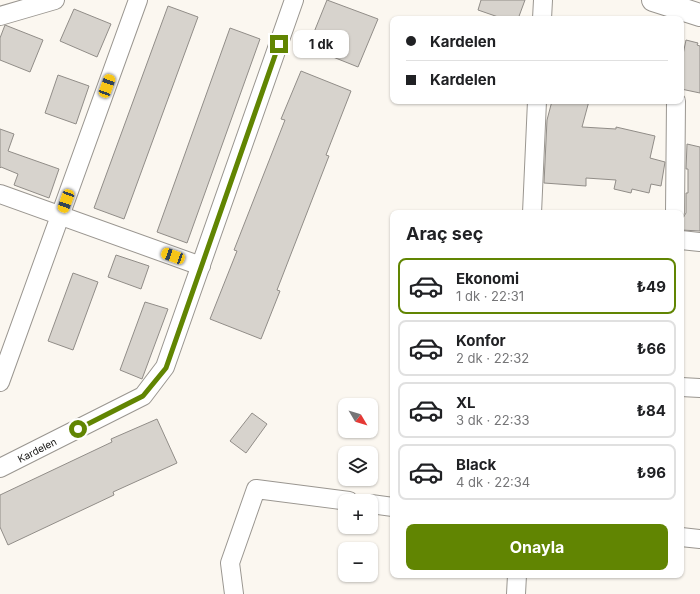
<!DOCTYPE html>
<html lang="tr">
<head>
<meta charset="utf-8">
<style>
	body { margin:0; font-family:Inter,sans-serif; background:#f2f2f2; color:#202124; height:100vh; display:flex; flex-direction:column; font-size:15px; white-space:nowrap }
	* { box-sizing:border-box; margin:0 }
	p { font-size:13px; color:#757577 }
	.icon { flex:none; width:22px; height:22px; fill:none; stroke:currentColor; stroke-width:2; stroke-linecap:round; stroke-linejoin:round }
	.map { position:relative; flex:1; overflow:hidden }
	.panel { position:absolute; left:390px; top:210px; width:294px; height:368px; display:flex; flex-direction:column; background:#fff; border-radius:8px; box-shadow:0 1px 3px #0004 }
	.panel>* { flex:none }
	.guide { position:absolute; left:390px; top:16px; width:294px; height:88px; border-radius:8px; box-shadow:0 1px 3px #0004; display:grid; align-content:center; height:88px; padding:0 16px; background:#fff }
	.needle { width:26px; rotate:128deg }
	.controls { position:absolute; left:338px; top:398px; display:grid; gap:8px }
	.controls a { display:grid; place-items:center; width:40px; height:40px; border-radius:8px; background:#fff; box-shadow:0 1px 3px #0004; font-size:20px }
	.end { position:absolute; width:18px; height:18px; margin:-9px; border:5px solid #618502; background:#fff; box-shadow:0 0 0 2px #fff }
	.from { border-radius:50% }
	.bubble { position:absolute; height:28px; border-radius:8px; background:#fff; box-shadow:0 1px 3px #0004; font-size:13px; font-weight:700; line-height:28px; text-align:center }
	.car { position:absolute; width:12px; height:24px; margin:-12px -6px; border-radius:5px; box-shadow:0 0 3px 1px #0007; background:linear-gradient(#f5c518 24%,#345 0 40%,#f5c518 0 76%,#345 0 86%,#f5c518 0) }
	.guide b { display:flex; align-items:center; gap:14px; height:38px; font-size:15px }
	.guide b+b { border-top:1px solid #e0e0e0 }
	.guide i { width:10px; height:10px; background:#202124 }
	ul { padding:0; list-style:none }
	li { display:flex; align-items:center; gap:12px; height:56px; margin:0 8px 6px; padding:0 8px; border:2px solid #e0e0e0; border-radius:8px }
	li div { flex:1 }
	li b { display:block; font-size:15px }
	li em { font-style:normal; font-weight:700 }
	li.selected { border-color:#618502 }
	li>.icon { width:36px; height:36px; stroke-width:1.5 }
	h2 { padding:0 16px; font-size:18px; line-height:48px }
	.primary-button { display:flex; gap:8px; margin-top:auto; padding:8px 16px }
	.primary-button a { flex:1; height:46px; border-radius:8px; background:#618502; color:#fff; font-size:16px; font-weight:700; line-height:46px; text-align:center }
	.map>svg:first-child { display:block }
	.building { fill:#d7d3cd; stroke:#918d88 }
	.lines { fill:none; stroke-linecap:round; stroke-linejoin:round }
	.minor-casing { stroke:#9a9690; stroke-width:20 }
	.tertiary-casing { stroke:#9a9690; stroke-width:24 }
	.minor { stroke:#fff; stroke-width:18 }
	.tertiary { stroke:#fff; stroke-width:22 }
	.route { stroke:#618502; stroke-width:5 }
	.labels { text-anchor:middle; dominant-baseline:central; stroke-width:3; stroke-linejoin:round; paint-order:stroke }
	.street-label { font-size:10px; fill:#161513; stroke:#fff }
</style>
</head>
<body>
<div class="map">
<svg width="700" height="594" viewBox="0 0 700 594">
	<rect width="100%" height="100%" fill="#fbf7f0"/>
	<g class="building">
		<polygon points="327,0 378,19 358,67 308,47"/>
		<polygon points="481,0 525,0 518,19 504,19 478,10"/>
		<polygon points="168,6 198,17 124,219 94,208"/>
		<polygon points="74,9 111,24 97,57 60,41"/>
		<polygon points="5,25 43,40 30,72 0,60 0,38"/>
		<polygon points="230,28 260,39 187,243 157,232"/>
		<polygon points="686,40 698,43 697,45 700,46 700,93 681,89 681,64"/>
		<polygon points="301,71 351,91 326,155 329,156 277,290 280,291 261,339 210,319 237,251 234,250 285,120 281,119"/>
		<polygon points="58,75 89,86 76,124 45,113"/>
		<polygon points="552,101 589,101 582,127 616,129 616,127 655,136 650,158 665,162 661,186 651,184 649,193 632,189 631,193 614,189 616,180 586,178 586,186 544,183 547,120"/>
		<polygon points="0,129 14,134 8,151 59,169 49,198 14,185 18,174 1,167 0,168"/>
		<polygon points="687,144 700,147 700,231 681,230 681,221 686,213 686,193 688,193 688,169 686,169"/>
		<polygon points="116,255 149,266 141,289 108,277"/>
		<polygon points="73,273 98,282 73,350 48,341"/>
		<polygon points="145,302 168,309 142,379 120,370"/>
		<polygon points="252,413 267,424 246,453 230,441"/>
		<polygon points="157,419 177,463 113,492 114,495 8,545 0,527 0,495 112,442 111,439"/>
	</g>
	<g class="lines">
		<defs>
			<g id="minor">
				<polyline points="0,16 55,0"/>
				<polyline points="542,19 543,0"/>
				<polyline points="0,194 201,266"/>
				<polyline points="532,213 537,101"/>
				<polyline points="675,213 676,101"/>
				<polyline points="681,240 700,242"/>
				<polyline points="0,382 138,0"/>
				<polyline points="681,387 700,388"/>
				<polyline points="0,468 143,396 165,367 294,0"/>
				<polyline points="371,504 393,507"/>
				<polyline points="681,537 700,539"/>
				<polyline points="234,594 230,563 256,489 349,501"/>
				<polyline points="516,594 517,575"/>
			</g>
			<polyline id="tertiary" points="653,0 700,15"/>
		</defs>
		<use href="#minor" class="minor-casing"/>
		<use href="#tertiary" class="tertiary-casing"/>
		<use href="#minor" class="minor"/>
		<use href="#tertiary" class="tertiary"/>
	</g>
	<g class="lines">
		<polyline class="route" points="78,429 143,396 166,368 279,44"/>
	</g>
	<g class="labels">
		<g class="street-label">
			<text transform="translate(37 450) rotate(-27)">Kardelen</text>
		</g>
	</g>
</svg>
<div class="controls">
<a><svg class="needle" viewBox="-14 -14 28 28"><path d="M0-13l5 13h-10z" fill="#e53935"/><path d="M0 13l5-13h-10z" fill="#757577"/></svg></a>
<a><svg class="icon" aria-label="layers" viewBox="0 0 24 24"><path d="M12 4l9 5-9 5-9-5zM3 14l9 5 9-5"/></svg></a>
<a>+</a>
<a>−</a>
</div>
<i class="end from" style="left:78px;top:429px"></i>
<i class="end" style="left:279px;top:44px"></i>
<div class="bubble" style="left:293px;top:30px;width:56px">1 dk</div>
<i class="car" style="left:107px;top:86px;rotate:20deg"></i>
<i class="car" style="left:66px;top:201px;rotate:200deg"></i>
<i class="car" style="left:173px;top:256px;rotate:290deg"></i>
<div class="guide">
<b><i class="from"></i>Kardelen</b>
<b><i></i>Kardelen</b>
</div>
<section class="panel">
<h2>Araç seç</h2>
<ul>
<li class="selected"><svg class="icon" aria-label="car" viewBox="0 0 24 24"><path d="M5 17H2v-5l4-1 3-4h7l3 4 3 1v5h-3M9 17h6M6 11h13"/><circle cx="7" cy="17" r="2"/><circle cx="17" cy="17" r="2"/></svg><div><b>Ekonomi</b><p>1 dk · 22:31</p></div><em>₺49</em></li>
<li><svg class="icon" aria-label="car" viewBox="0 0 24 24"><path d="M5 17H2v-5l4-1 3-4h7l3 4 3 1v5h-3M9 17h6M6 11h13"/><circle cx="7" cy="17" r="2"/><circle cx="17" cy="17" r="2"/></svg><div><b>Konfor</b><p>2 dk · 22:32</p></div><em>₺66</em></li>
<li><svg class="icon" aria-label="car" viewBox="0 0 24 24"><path d="M5 17H2v-5l4-1 3-4h7l3 4 3 1v5h-3M9 17h6M6 11h13"/><circle cx="7" cy="17" r="2"/><circle cx="17" cy="17" r="2"/></svg><div><b>XL</b><p>3 dk · 22:33</p></div><em>₺84</em></li>
<li><svg class="icon" aria-label="car" viewBox="0 0 24 24"><path d="M5 17H2v-5l4-1 3-4h7l3 4 3 1v5h-3M9 17h6M6 11h13"/><circle cx="7" cy="17" r="2"/><circle cx="17" cy="17" r="2"/></svg><div><b>Black</b><p>4 dk · 22:34</p></div><em>₺96</em></li>
</ul>
<div class="primary-button"><a>Onayla</a></div>
</section>
</div>
</body>
</html>
